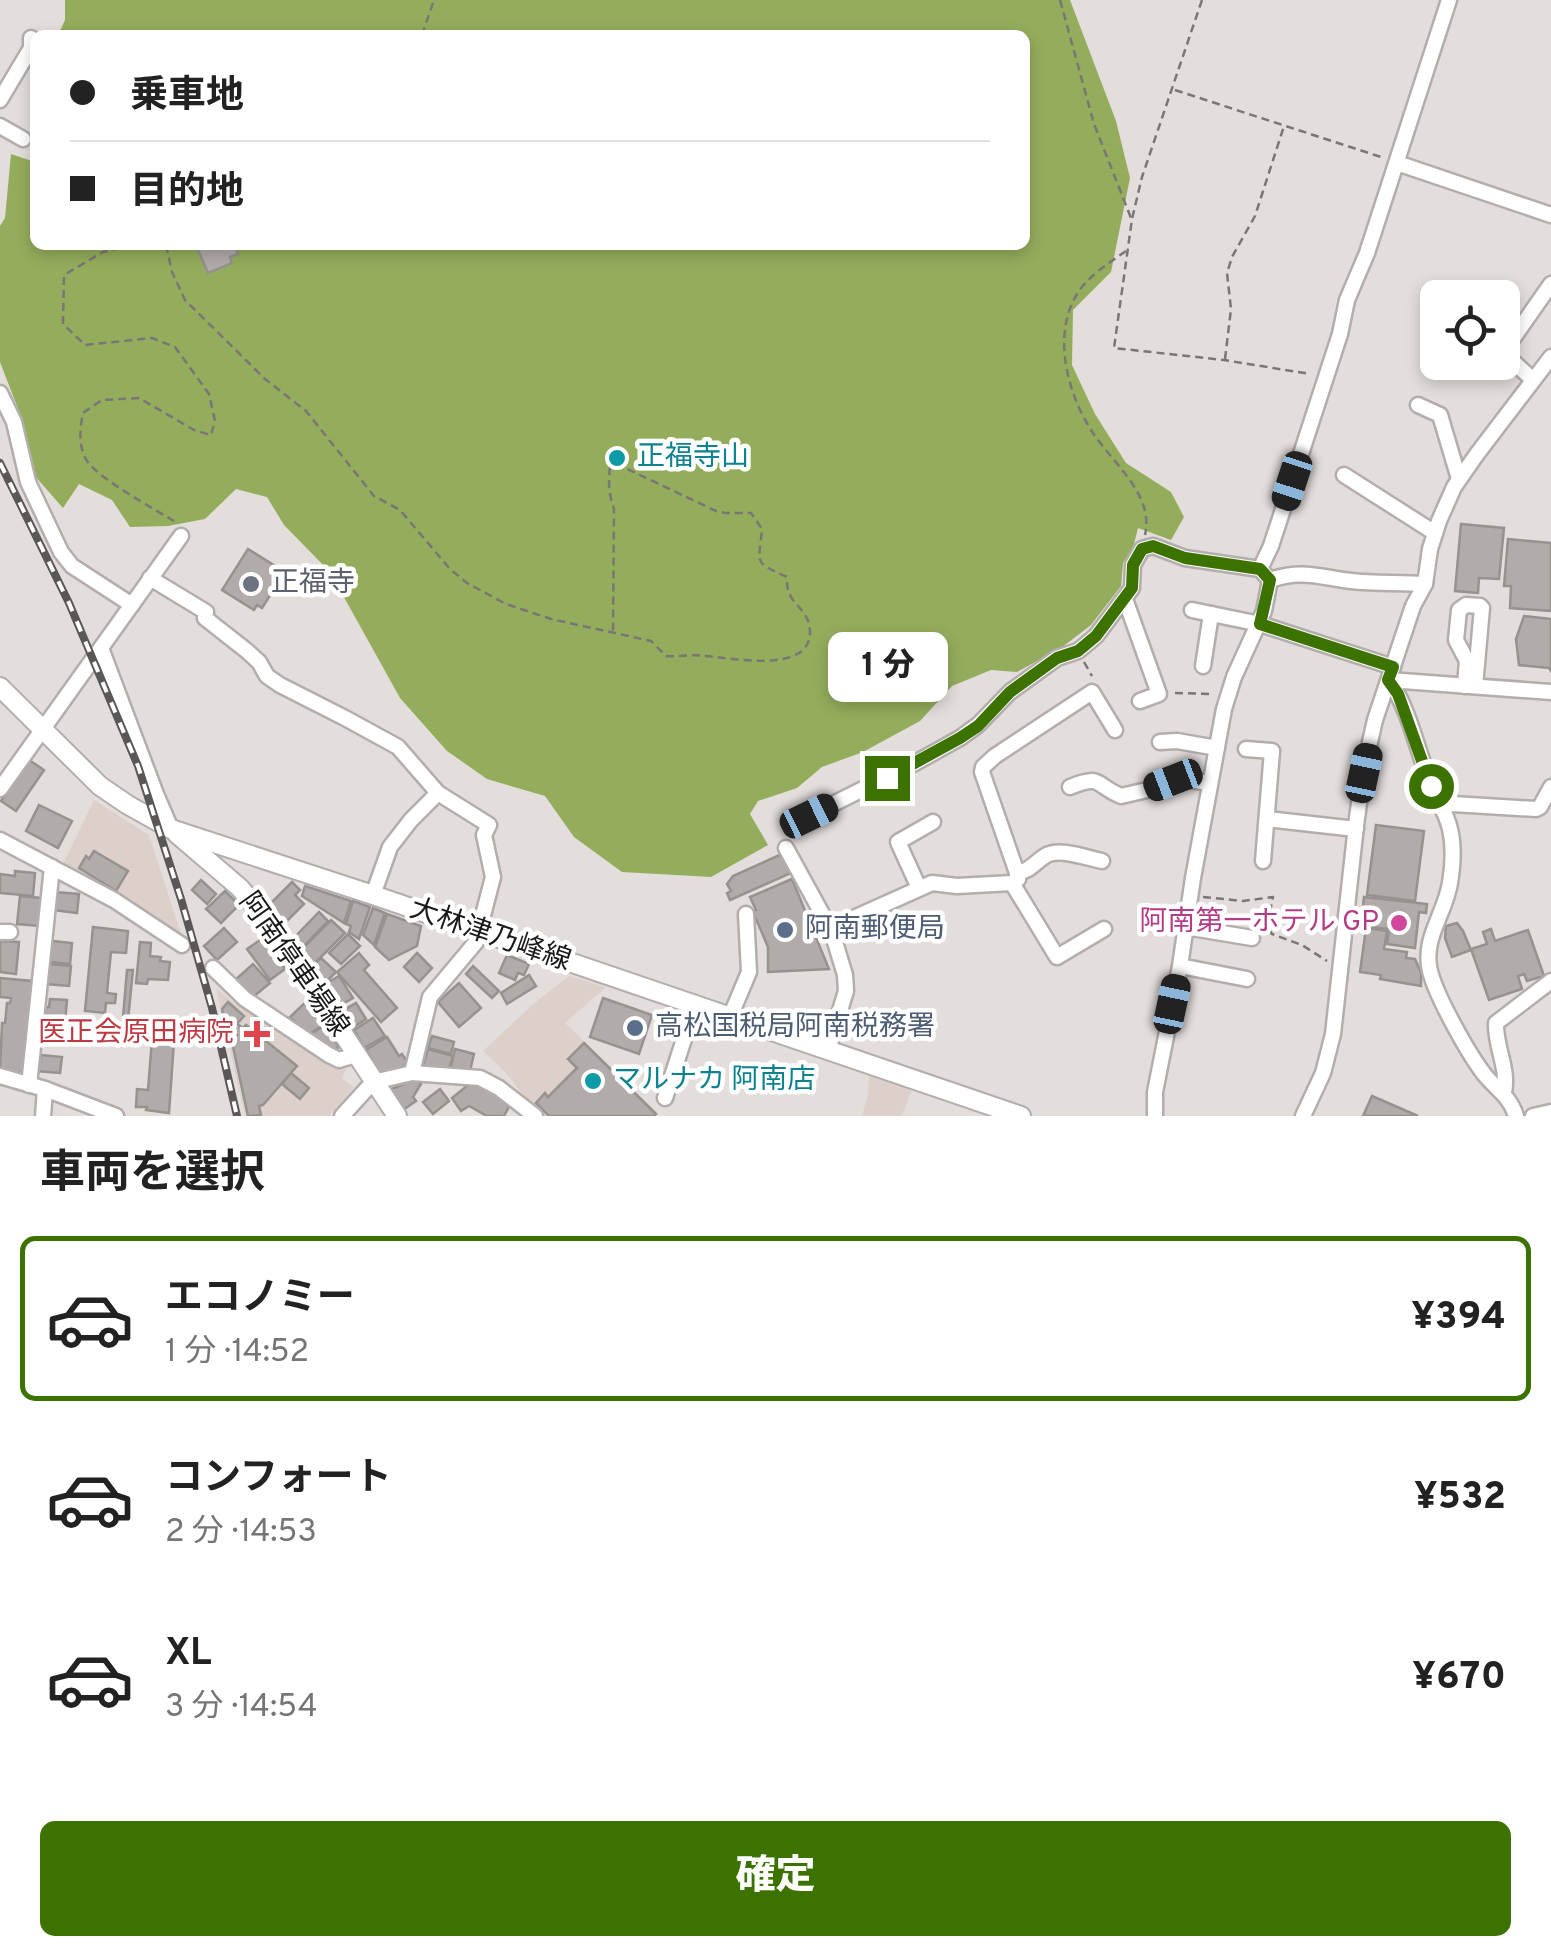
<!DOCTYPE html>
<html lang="ja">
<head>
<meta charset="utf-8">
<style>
	body { margin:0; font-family:Overpass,"Noto Sans JP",sans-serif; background:#f2f2f2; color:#222; height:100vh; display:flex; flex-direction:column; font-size:38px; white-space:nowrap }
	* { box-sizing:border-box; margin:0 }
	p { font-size:32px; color:#767676 }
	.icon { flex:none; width:55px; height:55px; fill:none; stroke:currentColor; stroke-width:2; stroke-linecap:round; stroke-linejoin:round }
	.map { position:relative; height:1116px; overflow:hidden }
	.panel { display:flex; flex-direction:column; background:#fff; flex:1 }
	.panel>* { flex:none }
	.top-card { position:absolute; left:30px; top:30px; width:1000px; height:220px; border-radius:15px; box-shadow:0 5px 15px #0003; display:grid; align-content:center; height:220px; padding:0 40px; background:#fff }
	.buttons { position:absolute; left:1420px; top:280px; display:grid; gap:20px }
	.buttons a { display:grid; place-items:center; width:100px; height:100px; border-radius:15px; background:#fff; box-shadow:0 5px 15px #0003; font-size:50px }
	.end { position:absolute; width:45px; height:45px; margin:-22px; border:12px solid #3c7300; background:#fff; box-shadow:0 0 0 5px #fff }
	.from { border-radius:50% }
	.bubble { position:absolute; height:70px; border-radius:15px; background:#fff; box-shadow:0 5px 15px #0003; font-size:32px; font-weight:800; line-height:70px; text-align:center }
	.car { position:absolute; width:30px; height:60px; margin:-30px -15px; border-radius:12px; box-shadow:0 0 8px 2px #0007; background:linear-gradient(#222 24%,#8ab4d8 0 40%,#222 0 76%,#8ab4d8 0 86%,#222 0) }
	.top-card b { display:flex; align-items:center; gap:35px; height:95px; font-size:38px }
	.top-card b+b { border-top:2px solid #e0e0e0 }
	.top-card i { width:25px; height:25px; background:#222 }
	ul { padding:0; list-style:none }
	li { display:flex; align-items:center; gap:30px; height:165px; margin:0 20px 15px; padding:0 20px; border:5px solid transparent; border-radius:15px }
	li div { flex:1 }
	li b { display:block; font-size:38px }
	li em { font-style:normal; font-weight:800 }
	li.active { border-color:#3c7300 }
	li>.icon { width:90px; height:90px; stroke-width:1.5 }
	h2 { padding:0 40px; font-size:45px; line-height:120px }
	.button { display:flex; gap:20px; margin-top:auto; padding:20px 40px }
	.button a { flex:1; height:115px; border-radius:15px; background:#3c7300; color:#fff; font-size:40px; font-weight:800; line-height:115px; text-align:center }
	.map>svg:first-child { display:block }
	.built { fill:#ddd0ca }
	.forest { fill:#93ad5c }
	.building { fill:#b1aca9; stroke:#96928f; stroke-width:2.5 }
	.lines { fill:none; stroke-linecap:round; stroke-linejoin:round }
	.minor-casing { stroke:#b3aeac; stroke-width:19 }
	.major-casing { stroke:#b3aeac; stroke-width:22 }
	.path { stroke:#7a7675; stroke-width:2.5; stroke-dasharray:8 5; stroke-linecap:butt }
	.minor { stroke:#fff; stroke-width:14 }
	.major { stroke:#fff; stroke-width:18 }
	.rail-casing { stroke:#5a5756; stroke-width:8 }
	.rail { stroke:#fff; stroke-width:4; stroke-dasharray:11; stroke-linecap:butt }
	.route { stroke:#3c7300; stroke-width:12 }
	.culture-dot { fill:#0f9aa8; stroke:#fff; stroke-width:4 }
	.worship-dot { fill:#6b7280; stroke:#fff; stroke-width:4 }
	.hotel-dot { fill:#d1479c; stroke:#fff; stroke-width:4 }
	.service-dot { fill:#5c6f8a; stroke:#fff; stroke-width:4 }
	.health-dot { fill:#e0444e; stroke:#fff; stroke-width:4 }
	.labels { text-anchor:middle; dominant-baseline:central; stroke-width:9; stroke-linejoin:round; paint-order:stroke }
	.culture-label { font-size:28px; fill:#0d838f; stroke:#fff; text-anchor:start }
	.worship-label { font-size:28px; fill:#5b616d; stroke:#fff; text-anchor:start }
	.hotel-label { font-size:28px; fill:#b23c85; stroke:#fff; text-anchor:end }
	.service-label { font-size:28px; fill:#4e5e75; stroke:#fff; text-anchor:start }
	.street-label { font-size:28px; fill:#1a1818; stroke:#fff }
	.health-label { font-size:28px; fill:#be3a42; stroke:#fff; text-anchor:end }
</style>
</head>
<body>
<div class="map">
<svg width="1551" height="1116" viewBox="0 0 1551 1116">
	<rect width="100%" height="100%" fill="#e3dedb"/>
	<g class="built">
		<polygon points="94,800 149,835 182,937 117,894 62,866"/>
		<polygon points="569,976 606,987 565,1023 658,1113 655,1116 544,1116 529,1103 507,1074 483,1051 532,1005"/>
		<polygon points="216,988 237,1005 241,1003 330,1062 347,1068 342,1078 354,1087 329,1116 245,1116"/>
		<polygon points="869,1074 912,1089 902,1116 862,1116 868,1094"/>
	</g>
	<polygon class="forest" points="65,0 1070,0 1116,121 1130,178 1111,272 1073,310 1072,365 1095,414 1126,463 1171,492 1184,517 1171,540 1138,528 1133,548 1123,563 1121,586 1091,625 1061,648 1017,672 991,670 952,686 920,721 863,752 822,767 797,788 758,801 750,814 768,845 711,877 622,872 574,837 545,796 487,779 447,751 400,698 330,572 284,525 267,497 236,489 205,519 168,526 130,527 112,500 79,484 63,508 34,475 20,414 0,362 0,226 5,218 11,154 35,162 35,245 1025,245 1025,35 58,35 65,20"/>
	<g class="building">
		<polygon points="196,245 234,245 238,254 230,257 232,263 208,273"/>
		<polygon points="1461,524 1504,528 1499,579 1479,578 1478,593 1455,591"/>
		<polygon points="1508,539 1551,543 1551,611 1510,608 1511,586 1504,586"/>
		<polygon points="248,549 280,569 276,576 281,578 262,608 257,605 254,610 222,590"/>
		<polygon points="1524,616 1551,619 1551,671 1549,668 1519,665 1516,639"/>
		<polygon points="29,760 44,770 16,811 1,801"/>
		<polygon points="39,805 72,821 58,848 26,831"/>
		<polygon points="1376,825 1424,831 1415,901 1367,895"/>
		<polygon points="94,851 128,871 116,891 79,868 86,856 89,859"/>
		<polygon points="782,854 791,873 730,900 727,893 731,891 727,884 733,876"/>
		<polygon points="15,871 35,873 33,896 0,893 0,874 15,876"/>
		<polygon points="792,879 829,969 768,972 768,947 753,912 756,910 750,897"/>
		<polygon points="201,880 216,894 207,904 192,890"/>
		<polygon points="292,882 300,890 295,895 304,904 282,926 265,909"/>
		<polygon points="305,886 351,901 344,923 302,896"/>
		<polygon points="225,891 239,905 221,923 206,909"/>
		<polygon points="55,892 79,894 77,913 53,910"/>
		<polygon points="20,896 41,898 39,926 17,924"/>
		<polygon points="1364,897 1427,904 1426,913 1419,912 1415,948 1387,944 1389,929 1361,926"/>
		<polygon points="353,901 370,907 359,939 349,932 351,926 346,924"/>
		<polygon points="373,908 385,913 374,945 363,935"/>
		<polygon points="319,912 328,921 299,951 290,942"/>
		<polygon points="387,914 421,926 417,946 389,960 375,947"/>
		<polygon points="331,920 345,933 313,965 299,952"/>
		<polygon points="1457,923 1463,931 1471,950 1452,957 1445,938 1446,926"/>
		<polygon points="93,927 128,931 126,953 111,952 107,993 116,994 115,1003 106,1003 105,1013 85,1011"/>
		<polygon points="224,928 237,942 217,960 204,946"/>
		<polygon points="1366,928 1387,931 1384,949 1407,952 1406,958 1415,959 1421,973 1421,986 1380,979 1381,975 1360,972"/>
		<polygon points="1491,929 1495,941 1528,930 1544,976 1527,981 1524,974 1518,976 1522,989 1489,1000 1471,949 1487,944 1483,932"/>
		<polygon points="348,934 360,946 341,964 329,953"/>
		<polygon points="263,938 285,969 270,980 247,949"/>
		<polygon points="0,941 19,942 16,974 0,972"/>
		<polygon points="53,941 72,943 70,964 51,962 51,959 45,958 47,944 52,944"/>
		<polygon points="140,942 151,943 150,956 161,957 160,961 170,962 168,980 148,979 147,984 136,983"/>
		<polygon points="359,953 369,965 364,970 397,1008 381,1022 337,972"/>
		<polygon points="417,953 432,968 419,982 404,967"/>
		<polygon points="507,955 529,964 524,975 518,973 515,980 499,973"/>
		<polygon points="321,958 336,972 325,983 310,969"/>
		<polygon points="48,964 71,966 69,986 46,984"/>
		<polygon points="253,964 270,983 253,997 234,981"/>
		<polygon points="473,966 499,991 492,998 466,974"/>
		<polygon points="127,970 133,970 127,1030 122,1029"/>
		<polygon points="529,975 536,986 507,1004 501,993"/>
		<polygon points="339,976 353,998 335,1008 322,986"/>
		<polygon points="0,978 32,981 24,1073 0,1071 2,1023 5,1023 7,1003 10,1003 11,998 0,997"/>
		<polygon points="459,983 481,1008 459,1027 438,1002"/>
		<polygon points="603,998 652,1015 639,1054 590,1037"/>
		<polygon points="50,999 67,1000 64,1033 43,1031 45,1007 49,1007"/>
		<polygon points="308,1000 324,1024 308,1035 290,1017"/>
		<polygon points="228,1002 244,1016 237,1024 243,1028 246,1025 297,1066 263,1105 259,1106 261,1115 248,1116 232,1042 237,1035 225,1025 222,1009"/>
		<polygon points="356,1003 366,1019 352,1028 342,1011"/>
		<polygon points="373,1018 385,1036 364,1048 354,1030"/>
		<polygon points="325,1025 339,1047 331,1052 309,1035"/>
		<polygon points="158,1036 167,1037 174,1041 169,1113 146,1110 147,1107 136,1107 137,1089 148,1090 152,1039"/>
		<polygon points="432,1036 454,1042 451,1054 428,1048"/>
		<polygon points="387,1037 399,1056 402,1054 408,1063 389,1075 380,1074 366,1050"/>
		<polygon points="584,1043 656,1114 654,1116 549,1116 536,1103 545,1093 548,1097 577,1068 568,1059"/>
		<polygon points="428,1049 453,1056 448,1072 421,1072"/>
		<polygon points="455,1049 474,1054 470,1071 460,1068 459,1073 450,1071"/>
		<polygon points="41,1055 62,1057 60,1073 36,1071 37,1061 40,1061"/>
		<polygon points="291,1073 309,1088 300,1099 282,1084"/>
		<polygon points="416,1079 421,1084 413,1097 416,1101 403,1110 389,1090"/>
		<polygon points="473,1081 512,1101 504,1116 487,1116 469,1106 461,1111 452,1098"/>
		<polygon points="440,1089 449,1101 433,1114 423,1102"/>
		<polygon points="1372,1096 1418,1116 1363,1116"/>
	</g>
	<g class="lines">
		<defs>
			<g id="minor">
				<polyline points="0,100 31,48 31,38"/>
				<polyline points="0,126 23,139"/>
				<polyline points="1397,163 1551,215"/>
				<polyline points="1533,380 1507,356 1509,344 1551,284"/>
				<polyline points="0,393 14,422 28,482 61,552 72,566 132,605"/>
				<polyline points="1418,405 1440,415 1459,479"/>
				<polyline points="1344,475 1435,533"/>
				<polyline points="1260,569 1271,546 1340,334 1347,300 1367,253 1449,0"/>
				<polyline points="150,578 206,612 205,618 247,651 259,662 267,676 280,685 345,718 398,747 438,793 489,825 484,835 493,877 476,942 430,997 412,1073 373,1082 342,1116"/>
				<polyline points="1125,599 1159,694 1140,701"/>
				<polyline points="1192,610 1260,624 1393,667"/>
				<polyline points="101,648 156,794 171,829"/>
				<polyline points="1203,666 1211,614"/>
				<path d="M 1389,680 C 1409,709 1416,746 1429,780 C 1435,797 1446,811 1450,829 C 1454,846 1453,865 1450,883 C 1445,914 1422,939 1430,971 C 1436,996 1468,1053 1484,1074 C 1496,1089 1510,1096 1516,1116"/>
				<polyline points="1389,680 1551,692"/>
				<polyline points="1465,686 1467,661 1456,640 1459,610 1466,605 1480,606 1482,608 1475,686"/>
				<polyline points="1160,742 1177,741 1217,748"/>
				<polyline points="1246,749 1272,751 1263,861"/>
				<path d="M 1070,787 C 1103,774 1094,785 1121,796 L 1147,790 L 1173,780 L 1182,779 L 1210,783"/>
				<polyline points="0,789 181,536"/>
				<polyline points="1443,806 1453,804 1536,809 1540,807 1551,787"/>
				<path d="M 809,816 L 915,763 L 960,738 L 978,725 L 1010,692 L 1057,658 L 1078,651 L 1096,636 L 1132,588 L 1133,565 L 1142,549 L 1153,546 L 1185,558 L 1260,569 L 1270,580 C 1302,569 1319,577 1351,581 C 1375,584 1400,582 1425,584"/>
				<polyline points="1267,819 1356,829"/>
				<polyline points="0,840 114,900 182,945"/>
				<polyline points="786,848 832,932"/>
				<path d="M 1017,873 C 1030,871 1034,863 1045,856 C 1059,847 1087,858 1102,861"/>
				<polyline points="1012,883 1057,957 1104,929"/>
				<polyline points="919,888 898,842 933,822"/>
				<polyline points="373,895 390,847 411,820 438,793"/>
				<polyline points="1186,927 1252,938"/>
				<polyline points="0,932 10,932"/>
				<polyline points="1180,966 1247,979"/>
				<polyline points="213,968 245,999 329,1055 339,1060 356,1055"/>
				<polyline points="730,1017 749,972 746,914"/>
				<polyline points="828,1050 846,991 845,975 832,932 836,926 932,883 957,886 1012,883 1018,879 1017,873 982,772 983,767 995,756 1092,692 1115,730"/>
				<polyline points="412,1073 480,1078 499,1088 535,1116"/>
				<polyline points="0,1076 45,1089 116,1116"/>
				<polyline points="29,1085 52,867"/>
				<path d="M 1504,1092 C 1509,1068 1495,1047 1496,1023 L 1551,981"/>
				<polyline points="665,1098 695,1005"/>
				<polyline points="43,1116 45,1089"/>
				<polyline points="1155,1116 1155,1092 1180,966 1193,878 1224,709 1234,677 1264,611 1270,580"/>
				<polyline points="1303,1116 1323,1073 1333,1034 1356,826 1363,773 1375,720 1413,606 1425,584 1430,549 1439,521 1454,487 1477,454 1551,357"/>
				<polyline points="1533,1116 1551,1112"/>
			</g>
			<g id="major">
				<polyline points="0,687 100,786 128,805 171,829 373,895 1021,1116"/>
				<polyline points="177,834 240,888 275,930 397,1116"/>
			</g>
		</defs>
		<use href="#minor" class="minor-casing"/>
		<use href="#major" class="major-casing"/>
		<g class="path">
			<polyline points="1060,0 1094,124 1131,218"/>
			<polyline points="1202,0 1142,177 1132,219 1114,348 1224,360 1310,374"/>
			<polyline points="422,35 434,0"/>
			<polyline points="1175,90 1381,157"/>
			<path d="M 133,245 L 103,252 L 64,275 L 63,324 L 85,345 L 152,338 L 175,347 L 209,394 L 215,421 L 211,435 L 194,430 L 139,398 L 102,400 L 83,413 C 80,428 78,447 87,461 C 98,478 154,509 174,521"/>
			<path d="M 166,245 L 172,272 L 185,300 L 265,379 L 306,411 L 374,496 L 400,510 L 450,569 L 467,583 L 506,604 L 551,619 L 651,641 L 666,656 C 680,657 693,654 706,656 C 732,658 809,674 810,633 C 810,605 785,607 787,577 C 752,561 759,565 762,529 L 751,513 L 725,513 L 716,511 L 623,467 L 610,467 C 608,482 609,495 614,509 L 613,631"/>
			<path d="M 1126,251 C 1109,263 1091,274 1079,291 C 1050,334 1068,397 1095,436 C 1116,466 1154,496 1145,535"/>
			<polyline points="1225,359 1231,309 1227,273 1232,257 1255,216 1284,126"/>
			<polyline points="1084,662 1092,676"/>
			<polyline points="1175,693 1212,694"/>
			<polyline points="1203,897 1243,901 1273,897 1267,926 1272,934 1302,945 1327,961"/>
		</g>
		<use href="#minor" class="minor"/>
		<use href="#major" class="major"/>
		<defs>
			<polyline id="rail" points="0,463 69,603 138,766 181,899 212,1008 237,1116"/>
		</defs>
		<use href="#rail" class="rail-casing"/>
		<use href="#rail" class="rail"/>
	</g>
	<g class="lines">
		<polyline class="route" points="887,778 960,738 978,726 1010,692 1057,658 1078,651 1096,636 1132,588 1133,565 1142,549 1153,546 1185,558 1260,569 1270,580 1260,624 1393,667 1388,680 1398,694 1431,786"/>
	</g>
	<g class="culture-dot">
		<circle cx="617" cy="458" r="10"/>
		<circle cx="593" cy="1081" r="10"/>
	</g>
	<circle class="worship-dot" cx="251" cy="584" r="10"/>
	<circle class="hotel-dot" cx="1399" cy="923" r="10"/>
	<g class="service-dot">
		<circle cx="785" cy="930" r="10"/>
		<circle cx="635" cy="1028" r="10"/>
	</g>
	<path class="health-dot" d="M252 1019h10v10h10v10h-10v10h-10v-10h-10v-10h10z"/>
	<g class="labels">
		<g class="culture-label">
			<text x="637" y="458">正福寺山</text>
			<text x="613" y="1081">マルナカ 阿南店</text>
		</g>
		<g class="worship-label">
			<text x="271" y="584">正福寺</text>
		</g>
		<g class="hotel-label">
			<text x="1379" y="923">阿南第一ホテル GP</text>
		</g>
		<g class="service-label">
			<text x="805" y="930">阿南郵便局</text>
			<text x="655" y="1028">高松国税局阿南税務署</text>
		</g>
		<g class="street-label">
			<text transform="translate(490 936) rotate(19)">大林津乃峰線</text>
			<text transform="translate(293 965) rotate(55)">阿南停車場線</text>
		</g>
		<g class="health-label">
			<text x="234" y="1034">医正会原田病院</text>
		</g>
	</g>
</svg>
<div class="buttons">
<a><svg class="icon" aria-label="locate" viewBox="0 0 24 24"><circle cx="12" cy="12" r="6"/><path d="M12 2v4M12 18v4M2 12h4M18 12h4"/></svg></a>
</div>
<i class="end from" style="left:1431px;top:786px"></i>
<i class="end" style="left:887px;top:778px"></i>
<div class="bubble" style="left:828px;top:632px;width:120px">1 分</div>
<i class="car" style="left:1292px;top:481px;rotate:198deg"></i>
<i class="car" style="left:1364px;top:773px;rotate:12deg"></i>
<i class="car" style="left:1173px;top:780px;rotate:249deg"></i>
<i class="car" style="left:809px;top:816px;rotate:64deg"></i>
<i class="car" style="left:1172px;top:1004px;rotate:12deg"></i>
<div class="top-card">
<b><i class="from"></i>乗車地</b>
<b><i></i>目的地</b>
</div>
</div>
<section class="panel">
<h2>車両を選択</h2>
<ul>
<li class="active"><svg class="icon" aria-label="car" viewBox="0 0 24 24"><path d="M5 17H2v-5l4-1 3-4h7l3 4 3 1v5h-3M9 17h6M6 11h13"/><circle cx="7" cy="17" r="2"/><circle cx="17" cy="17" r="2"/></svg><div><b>エコノミー</b><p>1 分 · 14:52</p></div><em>¥394</em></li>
<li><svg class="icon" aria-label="car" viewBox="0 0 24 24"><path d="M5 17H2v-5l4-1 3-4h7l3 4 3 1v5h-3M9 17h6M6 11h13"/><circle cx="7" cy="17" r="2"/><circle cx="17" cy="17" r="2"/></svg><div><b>コンフォート</b><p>2 分 · 14:53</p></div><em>¥532</em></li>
<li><svg class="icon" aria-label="car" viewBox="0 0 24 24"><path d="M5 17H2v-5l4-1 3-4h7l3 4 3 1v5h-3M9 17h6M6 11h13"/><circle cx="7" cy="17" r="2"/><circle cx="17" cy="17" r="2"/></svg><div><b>XL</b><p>3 分 · 14:54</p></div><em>¥670</em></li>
</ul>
<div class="button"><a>確定</a></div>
</section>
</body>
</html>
